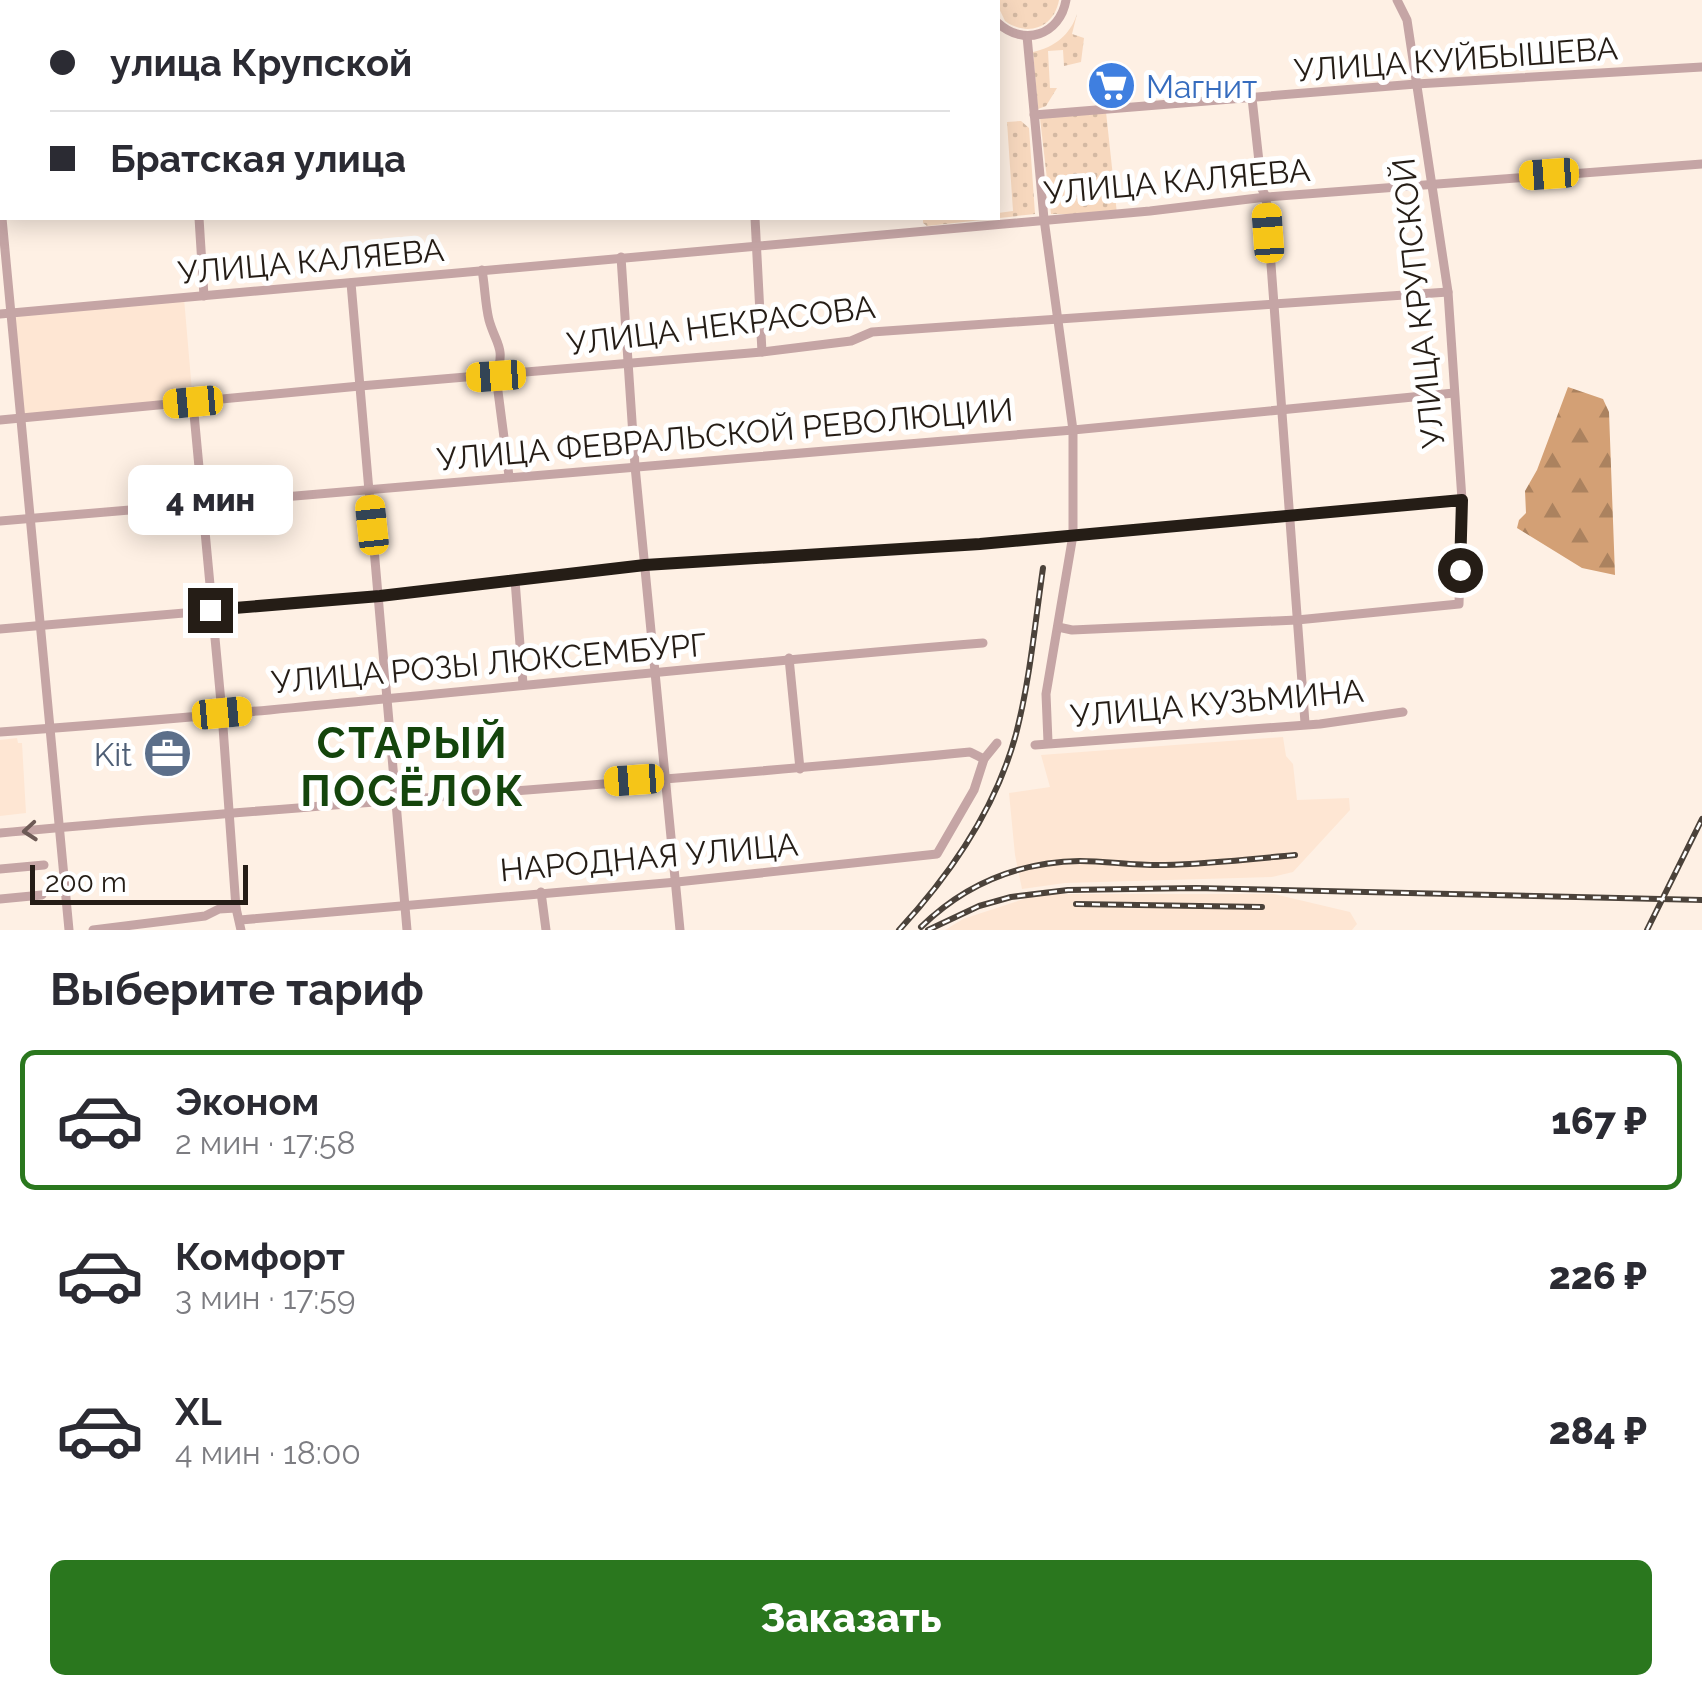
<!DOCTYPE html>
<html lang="ru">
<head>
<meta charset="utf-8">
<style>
	body { margin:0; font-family:Raleway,sans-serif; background:#f7f7f7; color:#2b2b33; height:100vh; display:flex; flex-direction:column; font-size:38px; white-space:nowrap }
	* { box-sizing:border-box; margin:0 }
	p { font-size:32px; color:#7c7c81 }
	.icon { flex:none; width:55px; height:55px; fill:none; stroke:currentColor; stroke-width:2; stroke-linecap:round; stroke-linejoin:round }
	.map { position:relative; height:930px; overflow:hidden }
	.details { display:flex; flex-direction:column; background:#fff; flex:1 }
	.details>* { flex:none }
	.top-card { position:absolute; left:0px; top:0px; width:1000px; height:220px; box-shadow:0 5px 25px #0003; display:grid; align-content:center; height:220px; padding:0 50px; background:#fff }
	.scale { position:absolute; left:30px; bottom:25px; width:218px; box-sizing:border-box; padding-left:10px; border:5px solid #251d16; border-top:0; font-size:28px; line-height:35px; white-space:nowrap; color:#251d16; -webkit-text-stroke:8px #fff; paint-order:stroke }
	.end { position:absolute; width:45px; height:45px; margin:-22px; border:12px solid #251d16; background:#fff; box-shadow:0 0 0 5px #fff }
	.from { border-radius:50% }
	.bubble { position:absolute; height:70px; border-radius:15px; background:#fff; box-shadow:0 5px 25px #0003; font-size:32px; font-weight:800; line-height:70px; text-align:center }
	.car { position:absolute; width:30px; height:60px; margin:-30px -15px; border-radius:12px; box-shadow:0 0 8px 2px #0007; background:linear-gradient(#f5c518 24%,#345 0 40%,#f5c518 0 76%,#345 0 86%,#f5c518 0) }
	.top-card b { display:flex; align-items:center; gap:35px; height:95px; font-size:38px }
	.top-card b+b { border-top:2px solid #e1e1e2 }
	.top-card i { width:25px; height:25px; background:#2b2b33 }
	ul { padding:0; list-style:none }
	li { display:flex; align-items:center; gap:30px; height:140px; margin:0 20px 15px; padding:0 30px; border:5px solid transparent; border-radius:15px }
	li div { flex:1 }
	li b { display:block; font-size:38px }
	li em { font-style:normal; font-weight:800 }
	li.current { border-color:#2a771e }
	li>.icon { width:90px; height:90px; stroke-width:1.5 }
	h2 { padding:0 50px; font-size:45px; line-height:120px }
	.primary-button { display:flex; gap:20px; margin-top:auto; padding:20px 50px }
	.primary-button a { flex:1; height:115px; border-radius:15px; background:#2a771e; color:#fff; font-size:40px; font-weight:800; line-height:115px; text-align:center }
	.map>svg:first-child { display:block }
	.built { fill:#fee6d3 }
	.grass { fill:url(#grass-dots) }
	.forest { fill:url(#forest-firs) }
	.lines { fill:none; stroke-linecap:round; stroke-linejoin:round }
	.minor { stroke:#c5a5a5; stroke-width:9 }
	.rail-casing { stroke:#4b423a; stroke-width:6 }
	.rail { stroke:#fff; stroke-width:2.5; stroke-dasharray:8; stroke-linecap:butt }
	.oneway { stroke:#6d5a56 }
	.route { stroke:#251d16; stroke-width:12 }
	.labels { text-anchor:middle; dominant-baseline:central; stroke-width:10; stroke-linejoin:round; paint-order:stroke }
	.street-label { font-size:32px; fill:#251d16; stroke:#fff }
	.shop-label { font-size:32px; fill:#366cbe; stroke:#fff; text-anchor:start }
	.service-label { font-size:32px; fill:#4e5e75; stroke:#fff; text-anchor:end }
	.district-label { font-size:42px; font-weight:bold; letter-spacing:2.5px; fill:#14450c; stroke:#fff }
</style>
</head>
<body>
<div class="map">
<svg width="1702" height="930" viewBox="0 0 1702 930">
	<defs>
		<pattern id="grass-dots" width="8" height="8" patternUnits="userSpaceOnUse" patternTransform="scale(2.5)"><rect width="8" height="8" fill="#f7d8be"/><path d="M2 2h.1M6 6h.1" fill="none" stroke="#d4b9a3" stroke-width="1.8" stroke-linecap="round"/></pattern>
		<pattern id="forest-firs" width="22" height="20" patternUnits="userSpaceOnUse" patternTransform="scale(2.5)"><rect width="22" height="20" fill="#d3a075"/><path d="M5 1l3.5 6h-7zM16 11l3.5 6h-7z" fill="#ab825f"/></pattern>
	</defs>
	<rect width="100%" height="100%" fill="#fef0e4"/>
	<g class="built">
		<polygon points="184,298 193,403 21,418 11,313"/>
		<polygon points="1283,737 1286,756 1293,764 1297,800 1349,798 1350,810 1293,872 1272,877 1065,883 1022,889 1015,855 1009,793 1050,787 1041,755"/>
		<polygon points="17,738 18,743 22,743 26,813 0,816 0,740"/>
		<polygon points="1059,894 1274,894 1350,912 1357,924 1352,930 945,930 963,919 1036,895"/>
	</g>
	<g class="grass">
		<path d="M 995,0 L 1059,0 C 1054,28 1027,37 1005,21 Z"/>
		<path d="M 1077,14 L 1072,34 L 1084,38 L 1081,62 L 1064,66 L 1063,50 L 1048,51 L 1050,88 L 1057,88 L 1046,106 L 1038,109 L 1033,52 C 1055,47 1070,35 1077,14 Z"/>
		<polygon points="1106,112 1117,214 1051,214 1040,118"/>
		<polygon points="1021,121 1029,128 1035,214 927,226 923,223 923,220 998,218 998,213 1013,211 1007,122"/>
	</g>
	<polygon class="forest" points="1568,387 1603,399 1609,412 1615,575 1582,568 1517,528 1519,520 1526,513 1525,491 1537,470"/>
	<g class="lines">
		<g class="minor">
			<polyline points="460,0 460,2"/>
			<polyline points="896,0 897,2"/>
			<polyline points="979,2 988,2"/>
			<path d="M 998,23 C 1024,47 1060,35 1066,0"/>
			<polyline points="1027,36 1044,219 1073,430 1073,535 1046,694 1048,742"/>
			<polyline points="0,94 2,93"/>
			<polyline points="1252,98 1262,189 1266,197 1305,723"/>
			<polyline points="1034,115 1416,84 1702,67"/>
			<polyline points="0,197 69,930"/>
			<polyline points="199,218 204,296"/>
			<polyline points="755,218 762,352"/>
			<polyline points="621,257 635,466 680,930"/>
			<path d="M 482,270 C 485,286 485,304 489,320 C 496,345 506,347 496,376 L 509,476"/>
			<polyline points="351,283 407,930"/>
			<polyline points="0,314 1150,211 1266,197 1702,164"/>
			<polyline points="193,403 222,713 236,908 241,930"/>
			<polyline points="0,420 360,386 762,352 851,341 872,332 1448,292"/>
			<polyline points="0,521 1073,430 1454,393"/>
			<polyline points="515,580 523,684"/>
			<polyline points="1058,627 1072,630 1297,620 1459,604 1462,500 1448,292 1407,20 1397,0"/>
			<polyline points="0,629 380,596 645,565 980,544 1462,500"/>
			<polyline points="789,658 800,769"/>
			<path d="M 0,732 C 328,709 655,669 983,643"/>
			<polyline points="1035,745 1320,724 1403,712"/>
			<path d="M 0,833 C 323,803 648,784 970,752 L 984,759"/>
			<polyline points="0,869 44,865"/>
			<polyline points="541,892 546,930"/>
			<polyline points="0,899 42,895"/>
			<polyline points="240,920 677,882 937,854 974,790 984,759 997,743"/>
			<polyline points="93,930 205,916 219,909 236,908"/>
		</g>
		<defs>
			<g id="rail">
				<polyline points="1076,904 1262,907"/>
				<path d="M 921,927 C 965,884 1019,862 1080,861 C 1108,861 1136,866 1165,865 C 1208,864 1251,859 1295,855"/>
				<path d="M 899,930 C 950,875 996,808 1016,734 C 1030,680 1035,623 1043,568"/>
				<polyline points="928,930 979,906 1011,897 1068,890 1196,888 1702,900"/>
				<polyline points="1647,930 1702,819"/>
			</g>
		</defs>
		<use href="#rail" class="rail-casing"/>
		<use href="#rail" class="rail"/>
	</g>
	<defs><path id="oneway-chevron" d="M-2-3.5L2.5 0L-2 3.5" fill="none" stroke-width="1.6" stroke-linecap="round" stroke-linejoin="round" transform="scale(2.5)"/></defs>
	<use class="oneway" href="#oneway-chevron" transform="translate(30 831) rotate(175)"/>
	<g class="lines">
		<polyline class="route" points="210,610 380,596 645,565 980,544 1462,500 1460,570"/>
	</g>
	<defs>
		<symbol id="supermarket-disc" viewBox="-11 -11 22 22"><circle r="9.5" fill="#3f7fe0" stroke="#fff"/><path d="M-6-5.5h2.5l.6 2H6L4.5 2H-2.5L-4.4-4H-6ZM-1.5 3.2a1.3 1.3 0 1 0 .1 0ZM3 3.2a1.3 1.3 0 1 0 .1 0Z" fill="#fff"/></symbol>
		<symbol id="office-disc" viewBox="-11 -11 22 22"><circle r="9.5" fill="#5c6f8a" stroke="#fff"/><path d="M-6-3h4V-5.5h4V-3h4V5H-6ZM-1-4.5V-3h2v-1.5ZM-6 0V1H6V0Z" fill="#fff"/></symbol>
	</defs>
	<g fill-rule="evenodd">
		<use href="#supermarket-disc" x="1084" y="58" width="55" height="55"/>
		<use href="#office-disc" x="140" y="726" width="55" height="55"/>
	</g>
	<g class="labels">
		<g class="street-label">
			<text transform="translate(1456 59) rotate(-4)">УЛИЦА КУЙБЫШЕВА</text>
			<text transform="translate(1177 181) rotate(-5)">УЛИЦА КАЛЯЕВА</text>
			<text transform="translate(311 261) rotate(-5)">УЛИЦА КАЛЯЕВА</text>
			<text transform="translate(1418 303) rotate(-96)">УЛИЦА КРУПСКОЙ</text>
			<text transform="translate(721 325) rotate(-7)">УЛИЦА НЕКРАСОВА</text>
			<text transform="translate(725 434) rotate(-5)">УЛИЦА ФЕВРАЛЬСКОЙ РЕВОЛЮЦИИ</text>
			<text transform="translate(489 663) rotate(-5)">УЛИЦА РОЗЫ ЛЮКСЕМБУРГ</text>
			<text transform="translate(1217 703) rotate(-5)">УЛИЦА КУЗЬМИНА</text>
			<text transform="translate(649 857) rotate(-5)">НАРОДНАЯ УЛИЦА</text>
		</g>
		<g class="shop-label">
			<text x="1146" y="86">Магнит</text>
		</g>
		<g class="service-label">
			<text x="132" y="754">Kit</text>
		</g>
		<g class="district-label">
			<text x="413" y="743">СТАРЫЙ<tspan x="413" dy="48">ПОСЁЛОК</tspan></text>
		</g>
	</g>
</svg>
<div class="scale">200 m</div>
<i class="end from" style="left:1460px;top:570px"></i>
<i class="end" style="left:210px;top:610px"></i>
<div class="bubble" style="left:128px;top:465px;width:165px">4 мин</div>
<i class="car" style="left:1549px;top:174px;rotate:266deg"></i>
<i class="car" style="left:1268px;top:233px;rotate:356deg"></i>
<i class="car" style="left:496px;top:376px;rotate:266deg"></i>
<i class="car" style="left:193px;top:402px;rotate:265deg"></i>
<i class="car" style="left:372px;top:525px;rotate:354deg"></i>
<i class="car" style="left:222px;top:713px;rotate:85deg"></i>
<i class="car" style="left:634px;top:780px;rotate:266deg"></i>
<div class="top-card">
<b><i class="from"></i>улица Крупской</b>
<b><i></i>Братская улица</b>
</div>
</div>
<section class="details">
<h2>Выберите тариф</h2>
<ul>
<li class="current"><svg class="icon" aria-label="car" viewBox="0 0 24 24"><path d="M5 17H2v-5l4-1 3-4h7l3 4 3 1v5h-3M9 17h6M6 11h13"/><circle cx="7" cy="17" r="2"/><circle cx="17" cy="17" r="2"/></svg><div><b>Эконом</b><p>2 мин · 17:58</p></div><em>167 ₽</em></li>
<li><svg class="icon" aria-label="car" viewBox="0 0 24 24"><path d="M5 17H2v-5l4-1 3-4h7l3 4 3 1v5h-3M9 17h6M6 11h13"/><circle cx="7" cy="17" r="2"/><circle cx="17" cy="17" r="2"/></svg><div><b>Комфорт</b><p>3 мин · 17:59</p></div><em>226 ₽</em></li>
<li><svg class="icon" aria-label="car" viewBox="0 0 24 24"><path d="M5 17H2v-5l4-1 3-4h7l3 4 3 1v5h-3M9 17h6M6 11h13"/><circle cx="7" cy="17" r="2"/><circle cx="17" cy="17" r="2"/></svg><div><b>XL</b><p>4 мин · 18:00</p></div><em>284 ₽</em></li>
</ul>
<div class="primary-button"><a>Заказать</a></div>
</section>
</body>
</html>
